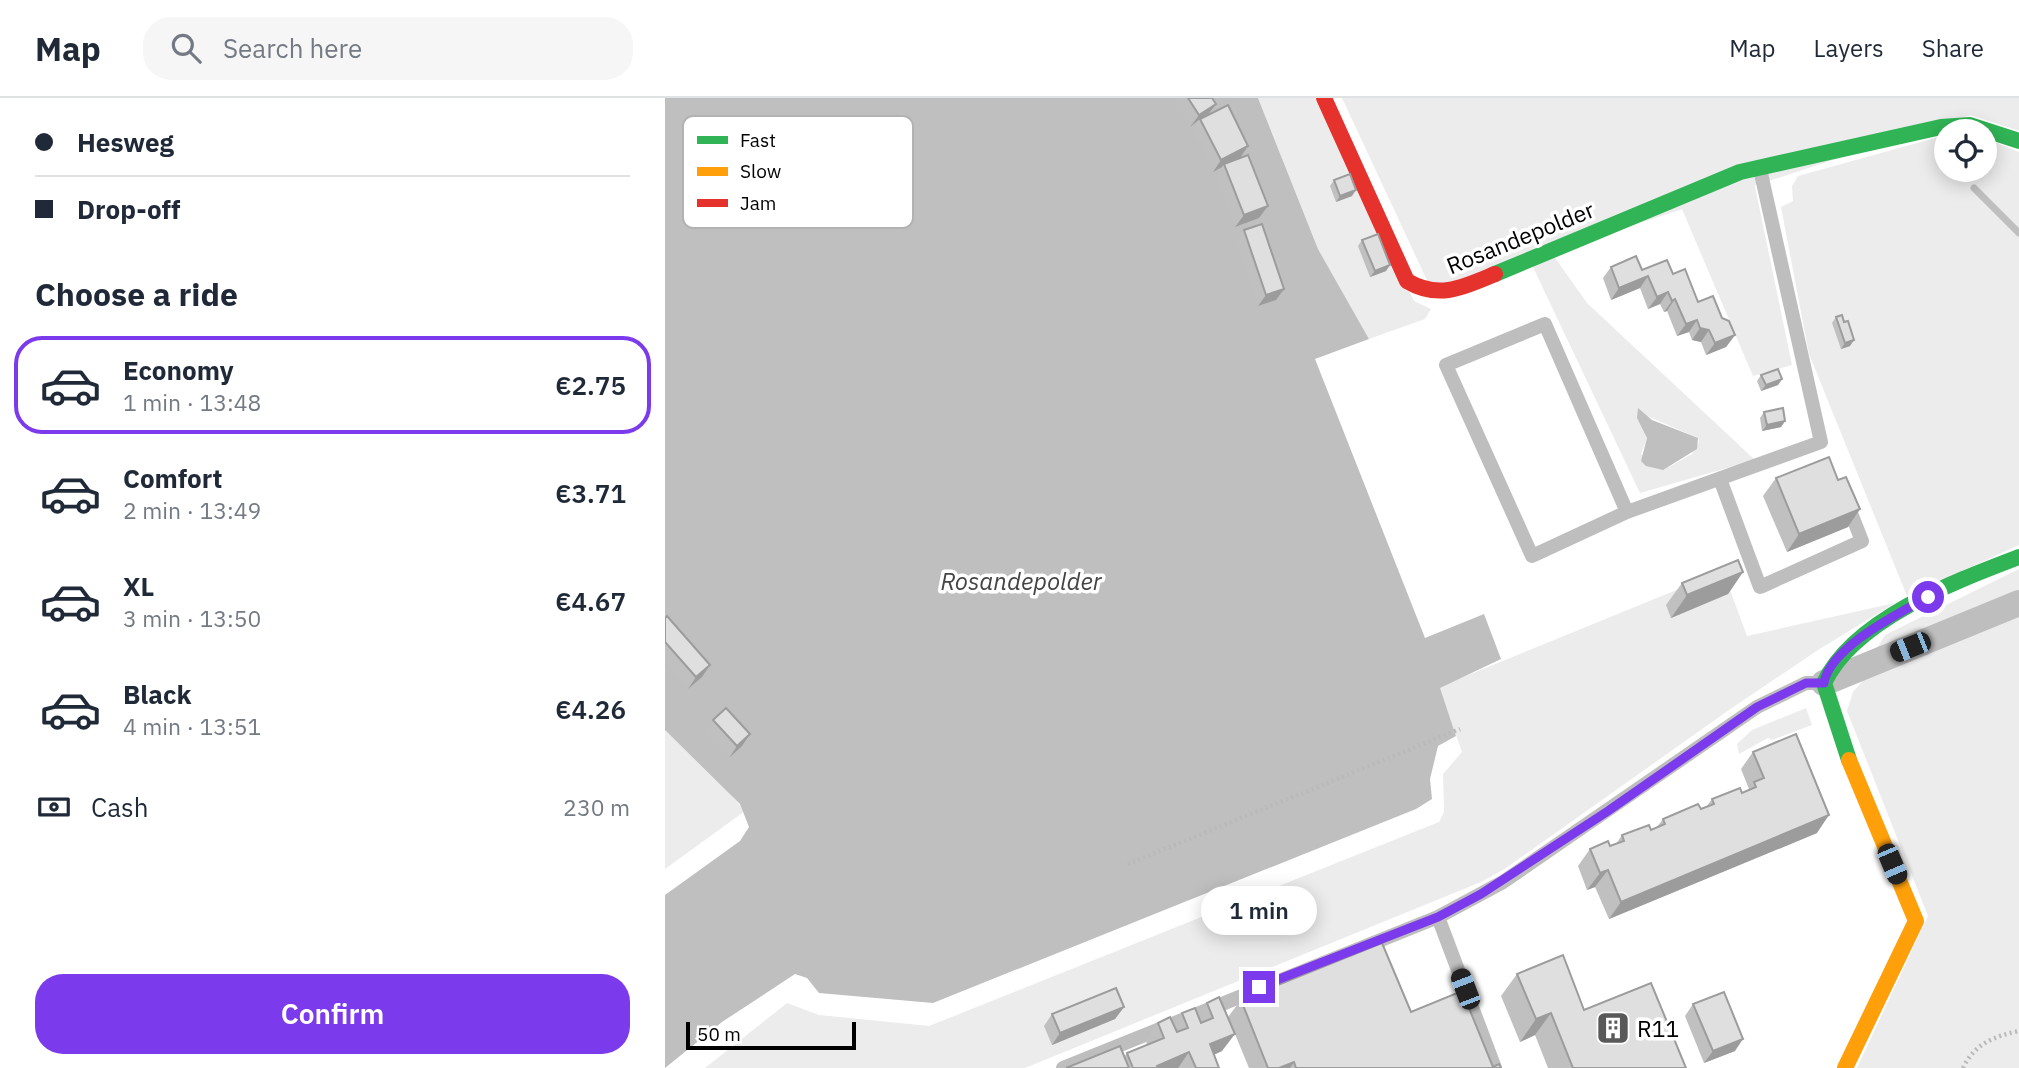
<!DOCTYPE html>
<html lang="en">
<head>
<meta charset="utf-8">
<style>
	body { margin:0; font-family:"IBM Plex Sans",sans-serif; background:#f6f6f7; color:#1f2937; height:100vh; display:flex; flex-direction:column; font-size:26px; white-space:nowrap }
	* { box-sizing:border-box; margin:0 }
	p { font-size:23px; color:#747a83 }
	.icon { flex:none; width:38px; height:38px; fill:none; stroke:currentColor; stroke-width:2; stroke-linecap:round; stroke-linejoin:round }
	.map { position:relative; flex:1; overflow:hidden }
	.panel { display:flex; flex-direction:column; background:#fff; width:665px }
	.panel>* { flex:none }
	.guide { display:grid; align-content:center; height:154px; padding:0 35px; background:#fff }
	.buttons { position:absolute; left:1269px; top:21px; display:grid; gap:14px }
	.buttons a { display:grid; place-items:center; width:63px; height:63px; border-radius:50%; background:#fff; box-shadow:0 4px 18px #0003; font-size:35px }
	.scale { position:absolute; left:21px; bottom:18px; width:170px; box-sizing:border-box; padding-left:7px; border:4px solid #000; border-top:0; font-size:19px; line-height:24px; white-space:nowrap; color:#000; -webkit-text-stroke:5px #fff; paint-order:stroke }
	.end { position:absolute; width:32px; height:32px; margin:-16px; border:9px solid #7c3aed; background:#fff; box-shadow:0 0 0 4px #fff }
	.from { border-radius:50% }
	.bubble { position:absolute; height:49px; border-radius:24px; background:#fff; box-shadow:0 4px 18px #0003; font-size:23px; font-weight:600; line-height:49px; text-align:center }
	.car { position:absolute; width:21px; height:42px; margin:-21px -10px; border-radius:9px; box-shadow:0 0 5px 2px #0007; background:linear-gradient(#222 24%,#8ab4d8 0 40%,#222 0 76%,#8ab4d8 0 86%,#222 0) }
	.guide b { display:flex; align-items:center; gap:24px; height:66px; font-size:26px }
	.guide b+b { border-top:2px solid #e0e1e3 }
	.guide i { width:18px; height:18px; background:#1f2937 }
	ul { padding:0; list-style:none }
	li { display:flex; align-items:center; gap:21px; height:98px; margin:0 14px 10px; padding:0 21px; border:4px solid transparent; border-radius:28px }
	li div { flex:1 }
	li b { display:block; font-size:26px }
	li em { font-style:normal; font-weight:600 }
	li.on { border-color:#7c3aed }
	li>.icon { width:63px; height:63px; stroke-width:1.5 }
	h2 { padding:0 35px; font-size:32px; line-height:84px }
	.pay { display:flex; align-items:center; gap:18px; height:77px; padding:0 35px; font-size:26px }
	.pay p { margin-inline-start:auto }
	.action { display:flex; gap:14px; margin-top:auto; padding:14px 35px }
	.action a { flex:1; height:80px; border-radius:28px; background:#7c3aed; color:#fff; font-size:28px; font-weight:600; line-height:80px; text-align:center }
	header { display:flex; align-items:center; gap:42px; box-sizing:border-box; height:98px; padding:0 35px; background:#fff; border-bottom:2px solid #e0e1e3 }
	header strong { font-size:33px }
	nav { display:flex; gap:38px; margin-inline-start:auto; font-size:24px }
	.search { width:490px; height:63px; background:#f6f6f7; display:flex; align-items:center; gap:18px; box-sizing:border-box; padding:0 24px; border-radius:28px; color:#747a83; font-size:26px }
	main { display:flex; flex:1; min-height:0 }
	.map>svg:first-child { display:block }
	.green { fill:#ececec; fill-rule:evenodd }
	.water { fill:#bfbfbf }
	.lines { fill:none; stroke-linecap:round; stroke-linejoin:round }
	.stream { stroke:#bfbfbf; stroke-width:7 }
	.path { stroke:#b9b9b9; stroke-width:4.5; stroke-dasharray:2 3.5; stroke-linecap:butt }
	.lane { stroke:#bebebe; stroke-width:14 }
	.street { stroke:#bebebe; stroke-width:26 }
	.fast { stroke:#30b455; stroke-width:16 }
	.slow { stroke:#ff9f0a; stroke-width:16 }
	.jam { stroke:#e5322d; stroke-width:16 }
	.wall { fill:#c0c0c0 }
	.shaded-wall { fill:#9c9c9c }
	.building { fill:#dfdfdf; stroke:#9c9c9c; stroke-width:2 }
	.route { stroke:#7c3aed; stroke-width:9 }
	.labels { text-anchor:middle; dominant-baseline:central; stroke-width:7; stroke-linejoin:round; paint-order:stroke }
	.street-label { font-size:23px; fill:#000; stroke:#fff }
	.poi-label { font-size:23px; fill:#000; stroke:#fff; text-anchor:start }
	.water-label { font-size:24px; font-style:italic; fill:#444; stroke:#fff }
	.key { fill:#fff; stroke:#b2b2b2; stroke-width:2 }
	.key-label { font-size:19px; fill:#000 }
</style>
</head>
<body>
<header>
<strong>Map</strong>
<div class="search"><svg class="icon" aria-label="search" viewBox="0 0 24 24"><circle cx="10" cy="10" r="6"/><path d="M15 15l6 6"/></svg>Search here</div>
<nav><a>Map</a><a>Layers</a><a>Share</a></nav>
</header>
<main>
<section class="panel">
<div class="guide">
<b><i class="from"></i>Hesweg</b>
<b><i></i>Drop-off</b>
</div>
<h2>Choose a ride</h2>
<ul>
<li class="on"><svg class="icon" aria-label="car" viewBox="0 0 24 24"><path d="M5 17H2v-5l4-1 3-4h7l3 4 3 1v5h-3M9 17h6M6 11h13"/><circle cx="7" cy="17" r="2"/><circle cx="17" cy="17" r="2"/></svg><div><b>Economy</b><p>1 min · 13:48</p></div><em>€2.75</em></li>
<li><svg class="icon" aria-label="car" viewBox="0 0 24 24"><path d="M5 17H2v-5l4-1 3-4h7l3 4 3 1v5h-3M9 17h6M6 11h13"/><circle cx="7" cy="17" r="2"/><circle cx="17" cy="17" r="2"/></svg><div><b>Comfort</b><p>2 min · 13:49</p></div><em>€3.71</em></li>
<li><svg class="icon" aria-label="car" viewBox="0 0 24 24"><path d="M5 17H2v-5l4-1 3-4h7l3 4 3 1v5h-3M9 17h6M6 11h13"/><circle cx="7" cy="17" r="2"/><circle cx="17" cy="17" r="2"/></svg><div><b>XL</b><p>3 min · 13:50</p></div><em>€4.67</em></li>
<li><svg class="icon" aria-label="car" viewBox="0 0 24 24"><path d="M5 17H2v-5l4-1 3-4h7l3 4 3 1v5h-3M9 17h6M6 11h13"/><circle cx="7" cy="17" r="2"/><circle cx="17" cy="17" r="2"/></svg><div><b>Black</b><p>4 min · 13:51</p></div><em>€4.26</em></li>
</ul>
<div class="pay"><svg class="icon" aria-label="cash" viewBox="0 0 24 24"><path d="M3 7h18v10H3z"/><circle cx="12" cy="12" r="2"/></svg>Cash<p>230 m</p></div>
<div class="action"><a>Confirm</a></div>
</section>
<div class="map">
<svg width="1354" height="970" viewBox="0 0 1354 970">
	<rect width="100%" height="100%" fill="#fff"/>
	<g class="green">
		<polygon points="593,0 650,0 749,203 766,211 760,221 704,241 653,151"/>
		<polygon points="677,0 1354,0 1354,33 1306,17 767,193"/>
		<polygon points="1281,37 1281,72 1320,72 1320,40 1354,54 1354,447 1242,498 1144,256 1116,109 1128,103 1127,88 1133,78"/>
		<polygon points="1088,79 1127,267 1088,278 1014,104"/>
		<path d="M 888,157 L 922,205 L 1090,362 L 975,395 L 867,167 ZM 982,318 L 1033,340 L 1034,344 L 1027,356 L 1004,369 L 976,356 L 982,340 Z"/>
		<polygon points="1354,471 1354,493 1211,552 1220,537"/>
		<polygon points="1058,473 1082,538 1230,505 1153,552 1064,612 841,770 816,784 360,970 40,970 122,905 154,917 264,928 774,724 779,714 778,676 797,654 774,589"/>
		<polygon points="1354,516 1354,970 1192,970 1263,818 1182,613 1188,594 1201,579"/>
		<polygon points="1141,610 1147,627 1107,642 1103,640 1074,656 1072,646 1087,632"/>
		<polygon points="0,632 60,690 80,713 0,771"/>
	</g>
	<g class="water">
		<polygon points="0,0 593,0 653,151 704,241 650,261 760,540 819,516 836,561 775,590 791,638 773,648 765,681 767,701 751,711 268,905 154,895 142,880 130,876 57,924 0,970 0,797 75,743 84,729 75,706 0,632"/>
		<polygon points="973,310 987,322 1033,340 1032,351 998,372 981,368 976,363 982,340 972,320"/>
	</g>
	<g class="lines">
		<polyline class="stream" points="1309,90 1354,135"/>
		<g class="path">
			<polyline points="463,766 795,631"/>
			<path d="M 1298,970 C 1309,946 1330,938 1354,933"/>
		</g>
		<g class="lane">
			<polyline points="1055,381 1095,489 1197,443 1182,405"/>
			<polyline points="962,414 867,458 781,267 880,226 962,414 1156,344 1095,71"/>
			<polyline points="773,819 830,970"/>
			<polyline points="398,970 773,819 838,784 1092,609 1141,585 1159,585"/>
		</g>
		<polyline class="street" points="1159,585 1354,505"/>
		<g class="fast">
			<polyline points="830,176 1075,74 1276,29 1305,27 1354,43"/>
			<path d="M 1184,662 L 1159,585 C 1189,521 1291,483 1354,459"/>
		</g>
		<polyline class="slow" points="1180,970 1251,823 1184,662"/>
		<path class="jam" d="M 659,0 L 742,183 C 774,202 799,189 830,176"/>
	</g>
	<g class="wall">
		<polygon points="507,0 547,0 543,17 575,60 594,120 570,129 551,78 557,69 548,74 527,33 534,23 525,29"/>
		<polygon points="669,82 687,98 671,104 665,88"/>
		<polygon points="579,132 611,202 593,208 571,144"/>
		<polygon points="697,142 721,173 705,179 693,148"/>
		<polygon points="946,169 1008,176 1033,204 1057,220 1070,237 1061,249 1041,257 1036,244 1027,242 1024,234 1012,238 1002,213 999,214 995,206 983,211 975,190 946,202 938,180"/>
		<polygon points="1171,219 1185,248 1176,251 1167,225"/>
		<polygon points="1096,277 1117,281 1113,287 1096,293 1092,283"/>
		<polygon points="1099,314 1120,323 1116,329 1097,333 1095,320"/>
		<polygon points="1111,380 1173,382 1195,411 1183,429 1122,454 1098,398"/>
		<polygon points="1078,474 1063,496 1006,520 1001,507 1017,485"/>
		<polygon points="0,520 37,579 23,591 0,565"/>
		<polygon points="48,622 77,648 64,660 39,634"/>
		<polygon points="1088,654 1152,735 944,821 930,789 922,792 913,768 925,751 945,748 951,746 957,737 986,732 992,729 998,721 1036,711 1041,709 1047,701 1077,695 1083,692 1084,691 1076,671"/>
		<polygon points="852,876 919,912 1021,970 883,970 870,937 855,944 836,898"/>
		<polygon points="554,899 557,953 549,957 554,970 401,970 459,959 462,955 482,947 481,942 493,925 509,927 517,915 533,917 542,905"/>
		<polygon points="576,902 746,914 828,969 836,970 584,970 563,919"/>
		<polygon points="1028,906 1070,953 1039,965 1020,918"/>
		<polygon points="459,909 450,921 387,947 379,928 387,916"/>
	</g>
	<g class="shaded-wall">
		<polygon points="551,6 542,18 535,21 525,29 534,17"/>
		<polygon points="583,48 575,60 559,66 557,69 548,74 556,62"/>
		<polygon points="691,92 687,98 671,104 675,98"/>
		<polygon points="603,108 594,120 570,129 579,117"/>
		<polygon points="725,167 721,173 705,179 710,173"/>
		<polygon points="983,178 975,190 946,202 954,190"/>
		<polygon points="619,191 611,202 593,208 601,197"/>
		<polygon points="1003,194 995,206 983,211 992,199"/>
		<polygon points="1010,201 1002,213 999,214 1007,203"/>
		<polygon points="1032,222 1024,234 1012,238 1021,226"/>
		<polygon points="1035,230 1044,232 1036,244 1027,242"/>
		<polygon points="1070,237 1061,249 1041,257 1050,245"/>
		<polygon points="1189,242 1185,248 1176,251 1180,245"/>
		<polygon points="1117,281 1113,287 1096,293 1101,287"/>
		<polygon points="1120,323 1116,329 1097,333 1102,327"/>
		<polygon points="1195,411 1183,429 1122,454 1134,436"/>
		<polygon points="1078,474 1063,496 1006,520 1022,497"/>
		<polygon points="45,567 37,579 23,591 31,579"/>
		<polygon points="85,636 77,648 64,660 72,648"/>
		<polygon points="1164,717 1152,735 944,821 956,804"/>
		<polygon points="943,772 930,789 922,792 935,775"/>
		<polygon points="459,909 450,921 387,947 395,935"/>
		<polygon points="886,915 870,937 855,944 871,921"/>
		<polygon points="570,936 557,953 532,964 545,946"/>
		<polygon points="1078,941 1070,953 1039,965 1048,953"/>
		<polygon points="524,954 513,970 491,970 492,968"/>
		<polygon points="629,964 625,970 614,970"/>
	</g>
	<g class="building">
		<polygon points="523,0 547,0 551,6 534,17"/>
		<polygon points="563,7 583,48 556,62 535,21"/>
		<polygon points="583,57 603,108 579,117 559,66"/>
		<polygon points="685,76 691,92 675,98 669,82"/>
		<polygon points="597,126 619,191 601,197 579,132"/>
		<polygon points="713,136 725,167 710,173 697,142"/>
		<polygon points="971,158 977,172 1002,162 1008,176 1020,171 1033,204 1048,198 1057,220 1064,223 1070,237 1050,245 1044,232 1035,230 1032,222 1021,226 1010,201 1007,203 1003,194 992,199 983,178 954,190 946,169"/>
		<polygon points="1177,217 1179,224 1183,223 1189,242 1180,245 1171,219"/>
		<polygon points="1113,271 1117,281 1101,287 1096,277"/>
		<polygon points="1118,310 1120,323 1102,327 1099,314"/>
		<polygon points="1164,359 1173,382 1181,379 1195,411 1134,436 1111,380"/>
		<polygon points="1073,462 1078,474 1022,497 1017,485"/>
		<polygon points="2,518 45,567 31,579 0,544 0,520"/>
		<polygon points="61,610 85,636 72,648 48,622"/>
		<polygon points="1131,636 1164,717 956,804 943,772 935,775 925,751 943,743 945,748 959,743 957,737 984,727 986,732 1000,726 998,721 1033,706 1036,711 1049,706 1047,701 1075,690 1077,695 1091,689 1089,684 1099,680 1088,654"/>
		<polygon points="717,845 746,914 797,893 828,969 834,966 836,970 631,970 629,964 614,970 603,970 576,902"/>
		<polygon points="898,857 919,912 986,885 1021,970 908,970 886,915 871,921 852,876"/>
		<polygon points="451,890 459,909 395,935 387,916"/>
		<polygon points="1059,894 1078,941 1048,953 1028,906"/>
		<polygon points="554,899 570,936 545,946 554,970 531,970 524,954 492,968 493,970 468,970 462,955 499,940 493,925 505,919 512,934 523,930 517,915 530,910 536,925 548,920 542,905"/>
		<polygon points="455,948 464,970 401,970"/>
	</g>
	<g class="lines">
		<path class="route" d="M 594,889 L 773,819 L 816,796 L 943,713 L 1092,609 L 1141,585 L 1159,585 C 1165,549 1233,516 1263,499"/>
	</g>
	<defs>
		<symbol id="building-square" viewBox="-11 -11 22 22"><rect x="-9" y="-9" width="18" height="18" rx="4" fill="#595959" stroke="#fff"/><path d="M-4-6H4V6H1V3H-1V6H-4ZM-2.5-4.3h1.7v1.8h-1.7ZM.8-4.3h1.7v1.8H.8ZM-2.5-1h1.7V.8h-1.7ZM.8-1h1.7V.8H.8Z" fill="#fff"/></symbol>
	</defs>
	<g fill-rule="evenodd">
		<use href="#building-square" x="929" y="911" width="38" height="38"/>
	</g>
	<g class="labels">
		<g class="street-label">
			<text transform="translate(855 139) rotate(-22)">Rosandepolder</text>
		</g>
		<g class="poi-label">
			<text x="972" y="930">R11</text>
		</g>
		<g class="water-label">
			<text x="356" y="483">Rosandepolder</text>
		</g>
	</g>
	<rect x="18" y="18" width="230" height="112" rx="10" class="key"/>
	<rect x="32" y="38" width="31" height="8" fill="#30b455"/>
	<rect x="32" y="69" width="31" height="9" fill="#ff9f0a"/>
	<rect x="32" y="101" width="31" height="8" fill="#e5322d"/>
	<g class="key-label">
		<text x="75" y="49">Fast</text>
		<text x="75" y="80">Slow</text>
		<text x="75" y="112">Jam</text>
	</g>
</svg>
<div class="buttons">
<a><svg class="icon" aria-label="locate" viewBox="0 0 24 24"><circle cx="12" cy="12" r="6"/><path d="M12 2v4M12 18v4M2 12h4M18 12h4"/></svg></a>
</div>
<div class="scale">50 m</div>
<i class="end from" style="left:1263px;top:499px"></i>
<i class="end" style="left:594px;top:889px"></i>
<div class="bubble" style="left:536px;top:788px;width:116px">1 min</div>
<i class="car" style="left:1245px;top:549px;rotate:248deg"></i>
<i class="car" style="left:1227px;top:766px;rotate:157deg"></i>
<i class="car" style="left:800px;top:891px;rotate:339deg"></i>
</div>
</main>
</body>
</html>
